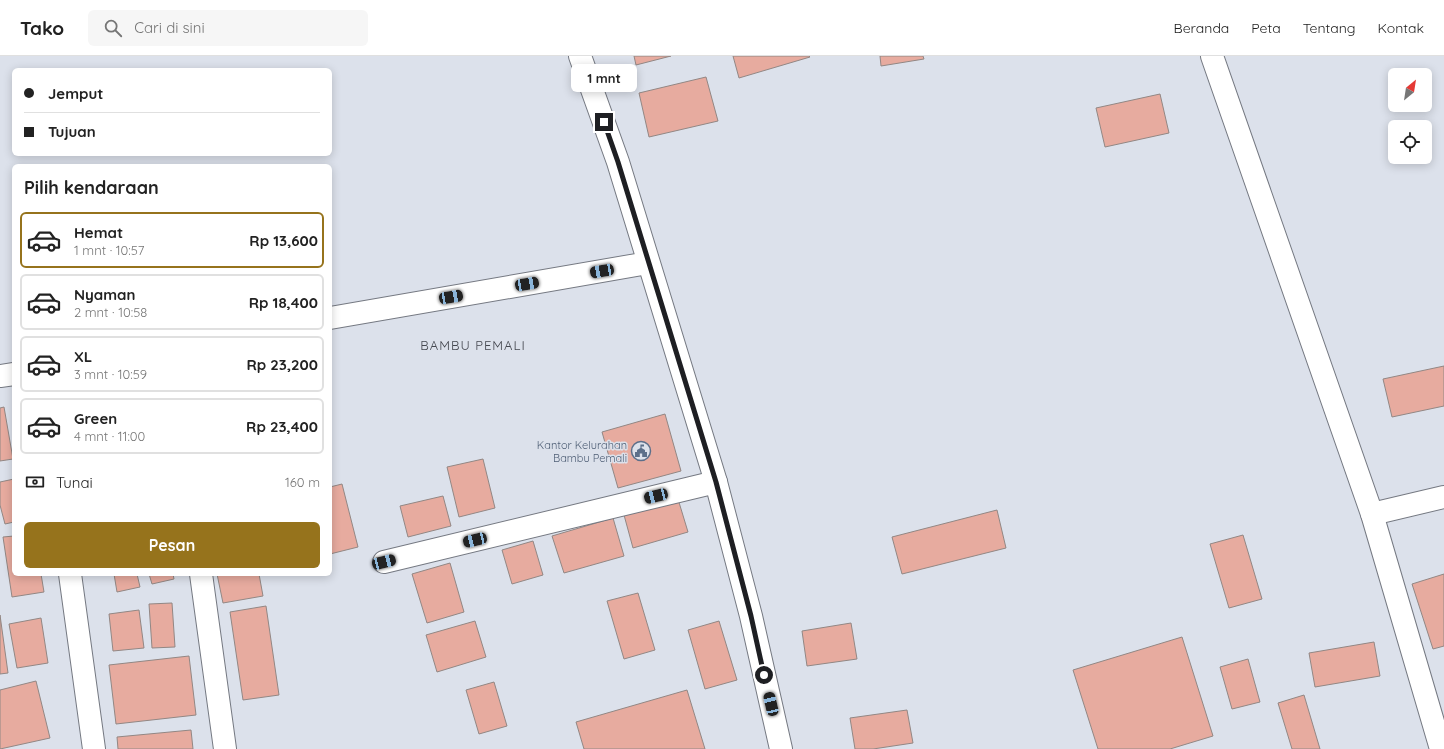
<!DOCTYPE html>
<html lang="id">
<head>
<meta charset="utf-8">
<style>
	body { margin:0; font-family:Quicksand,sans-serif; background:#f6f6f6; color:#222; height:100vh; display:flex; flex-direction:column; font-size:15px; white-space:nowrap }
	* { box-sizing:border-box; margin:0 }
	p { font-size:13px; color:#767676 }
	.icon { flex:none; width:22px; height:22px; fill:none; stroke:currentColor; stroke-width:2; stroke-linecap:round; stroke-linejoin:round }
	.map { position:relative; flex:1; overflow:hidden }
	.details { position:absolute; left:12px; top:108px; width:320px; height:412px; display:flex; flex-direction:column; background:#fff; border-radius:6px; box-shadow:0 2px 10px #0003 }
	.details>* { flex:none }
	.guide { position:absolute; left:12px; top:12px; width:320px; height:88px; border-radius:6px; box-shadow:0 2px 10px #0003; display:grid; align-content:center; height:88px; padding:0 12px; background:#fff }
	.needle { width:26px; rotate:30deg }
	.buttons { position:absolute; left:1388px; top:12px; display:grid; gap:8px }
	.buttons a { display:grid; place-items:center; width:44px; height:44px; border-radius:6px; background:#fff; box-shadow:0 2px 10px #0003; font-size:20px }
	.end { position:absolute; width:18px; height:18px; margin:-9px; border:5px solid #1e1f23; background:#fff; box-shadow:0 0 0 2px #fff }
	.from { border-radius:50% }
	.bubble { position:absolute; height:28px; border-radius:6px; background:#fff; box-shadow:0 2px 10px #0003; font-size:13px; font-weight:700; line-height:28px; text-align:center }
	.car { position:absolute; width:12px; height:24px; margin:-12px -6px; border-radius:5px; box-shadow:0 0 3px 1px #0007; background:linear-gradient(#222 24%,#8ab4d8 0 40%,#222 0 76%,#8ab4d8 0 86%,#222 0) }
	.guide b { display:flex; align-items:center; gap:14px; height:38px; font-size:15px }
	.guide b+b { border-top:1px solid #e0e0e0 }
	.guide i { width:10px; height:10px; background:#222 }
	ul { padding:0; list-style:none }
	li { display:flex; align-items:center; gap:12px; height:56px; margin:0 8px 6px; padding:0 4px; border:2px solid #e0e0e0; border-radius:6px }
	li div { flex:1 }
	li b { display:block; font-size:15px }
	li em { font-style:normal; font-weight:700 }
	li.selected { border-color:#96731c }
	li>.icon { width:36px; height:36px; stroke-width:1.5 }
	h2 { padding:0 12px; font-size:18px; line-height:48px }
	.pay { display:flex; align-items:center; gap:10px; height:44px; padding:0 12px; font-size:15px }
	.pay p { margin-inline-start:auto }
	.action { display:flex; gap:8px; margin-top:auto; padding:8px 12px }
	.action a { flex:1; height:46px; border-radius:6px; background:#96731c; color:#fff; font-size:16px; font-weight:700; line-height:46px; text-align:center }
	header { display:flex; align-items:center; gap:24px; box-sizing:border-box; height:56px; padding:0 20px; background:#fff; border-bottom:1px solid #e0e0e0 }
	header strong { font-size:19px }
	nav { display:flex; gap:22px; margin-inline-start:auto; font-size:14px }
	.search { width:280px; height:36px; background:#f6f6f6; display:flex; align-items:center; gap:10px; box-sizing:border-box; padding:0 14px; border-radius:6px; color:#767676; font-size:15px }
	.map>svg:first-child { display:block }
	.building { fill:#e7ab9f; stroke:#928784 }
	.lines { fill:none; stroke-linecap:round; stroke-linejoin:round }
	.minor-casing { stroke:#757982; stroke-width:24 }
	.minor { stroke:#fff; stroke-width:22 }
	.route { stroke:#1e1f23; stroke-width:5 }
	.labels { text-anchor:middle; dominant-baseline:central; stroke-width:3; stroke-linejoin:round; paint-order:stroke }
	.service-label { font-size:11px; fill:#4e5e75; stroke:#dce1eb; text-anchor:end }
	.quarter-label { font-size:13px; letter-spacing:1px; fill:#44474f; stroke:#dce1eb }
</style>
</head>
<body>
<header>
<strong>Tako</strong>
<div class="search"><svg class="icon" aria-label="search" viewBox="0 0 24 24"><circle cx="10" cy="10" r="6"/><path d="M15 15l6 6"/></svg>Cari di sini</div>
<nav><a>Beranda</a><a>Peta</a><a>Tentang</a><a>Kontak</a></nav>
</header>
<div class="map">
<svg width="1444" height="693" viewBox="0 0 1444 693">
	<rect width="100%" height="100%" fill="#dce1eb"/>
	<g class="building">
		<polygon points="634,0 671,0 636,9"/>
		<polygon points="733,0 809,0 810,1 739,22"/>
		<polygon points="880,0 923,0 924,3 881,10"/>
		<polygon points="706,21 718,65 649,81 639,37"/>
		<polygon points="1160,38 1169,77 1105,91 1096,52"/>
		<polygon points="1444,310 1444,350 1392,361 1383,323"/>
		<polygon points="4,351 13,403 0,405 0,352"/>
		<polygon points="665,358 681,415 618,432 602,376"/>
		<polygon points="483,403 495,452 459,461 447,411"/>
		<polygon points="14,423 14,466 5,468 0,449 0,426"/>
		<polygon points="342,428 358,491 330,498 330,431"/>
		<polygon points="443,440 451,470 408,481 400,450"/>
		<polygon points="678,443 688,476 633,492 624,459"/>
		<polygon points="997,454 1006,492 902,518 892,481"/>
		<polygon points="613,462 624,500 564,517 552,480"/>
		<polygon points="1243,479 1262,543 1229,552 1210,488"/>
		<polygon points="14,480 14,518 41,518 44,536 12,541 3,481"/>
		<polygon points="533,485 543,519 512,528 502,494"/>
		<polygon points="450,507 464,556 427,567 412,518"/>
		<polygon points="114,518 137,518 140,531 117,536"/>
		<polygon points="149,518 173,518 174,523 152,528"/>
		<polygon points="217,518 259,518 263,540 223,547"/>
		<polygon points="1444,518 1444,590 1433,593 1412,528"/>
		<polygon points="638,537 655,594 624,603 607,545"/>
		<polygon points="172,547 175,591 152,592 149,548"/>
		<polygon points="266,550 279,639 243,644 230,556"/>
		<polygon points="139,554 144,592 113,595 109,558"/>
		<polygon points="0,559 8,617 0,618"/>
		<polygon points="41,562 48,607 17,612 9,568"/>
		<polygon points="475,565 486,601 437,616 426,579"/>
		<polygon points="719,565 737,624 705,633 688,574"/>
		<polygon points="851,567 857,603 807,610 802,575"/>
		<polygon points="1182,581 1213,680 1170,693 1098,693 1073,614"/>
		<polygon points="1374,586 1380,620 1315,631 1309,597"/>
		<polygon points="189,600 196,659 116,668 109,609"/>
		<polygon points="1248,603 1260,646 1232,653 1220,611"/>
		<polygon points="36,625 50,682 0,693 0,634"/>
		<polygon points="494,626 507,670 479,678 466,634"/>
		<polygon points="687,634 705,693 584,693 576,666"/>
		<polygon points="1304,639 1320,693 1292,693 1278,647"/>
		<polygon points="907,654 913,687 873,693 855,693 850,662"/>
		<polygon points="191,674 193,693 118,693 117,681"/>
	</g>
	<g class="lines">
		<defs>
			<g id="minor">
				<polyline points="580,0 618,106 716,426 751,560 781,693"/>
				<polyline points="1212,0 1372,458 1441,693"/>
				<polyline points="330,262 648,207"/>
				<polyline points="0,320 14,318"/>
				<polyline points="1372,458 1444,441"/>
				<polyline points="384,506 716,426"/>
				<polyline points="70,518 94,693"/>
				<polyline points="201,518 225,693"/>
			</g>
		</defs>
		<use href="#minor" class="minor-casing"/>
		<use href="#minor" class="minor"/>
	</g>
	<g class="lines">
		<polyline class="route" points="604,66 618,106 716,426 751,560 764,619"/>
	</g>
	<defs>
		<symbol id="civic-ring" viewBox="-11 -11 22 22"><circle r="9.5" fill="#dce1eb" stroke="#5c6f8a" stroke-width="1.5"/><path d="M-.6-6.5H3V-4.5H.6V-3L4-1V1h2V6H-6V1h2V-1L-.6-3ZM-1.2 2.5V6h2.4V2.5Z" fill="#5c6f8a"/></symbol>
	</defs>
	<g fill-rule="evenodd">
		<use href="#civic-ring" x="630" y="384" width="22" height="22"/>
	</g>
	<g class="labels">
		<g class="service-label">
			<text x="627" y="389">Kantor Kelurahan<tspan x="627" dy="13">Bambu Pemali</tspan></text>
		</g>
		<g class="quarter-label">
			<text x="473" y="289">BAMBU PEMALI</text>
		</g>
	</g>
</svg>
<div class="buttons">
<a><svg class="needle" viewBox="-14 -14 28 28"><path d="M0-13l5 13h-10z" fill="#e53935"/><path d="M0 13l5-13h-10z" fill="#767676"/></svg></a>
<a><svg class="icon" aria-label="locate" viewBox="0 0 24 24"><circle cx="12" cy="12" r="6"/><path d="M12 2v4M12 18v4M2 12h4M18 12h4"/></svg></a>
</div>
<i class="end from" style="left:764px;top:619px"></i>
<i class="end" style="left:604px;top:66px"></i>
<div class="bubble" style="left:571px;top:8px;width:66px">1 mnt</div>
<i class="car" style="left:602px;top:215px;rotate:260deg"></i>
<i class="car" style="left:527px;top:228px;rotate:80deg"></i>
<i class="car" style="left:451px;top:241px;rotate:80deg"></i>
<i class="car" style="left:656px;top:440px;rotate:256deg"></i>
<i class="car" style="left:475px;top:484px;rotate:257deg"></i>
<i class="car" style="left:384px;top:506px;rotate:76deg"></i>
<i class="car" style="left:771px;top:648px;rotate:347deg"></i>
<div class="guide">
<b><i class="from"></i>Jemput</b>
<b><i></i>Tujuan</b>
</div>
<section class="details">
<h2>Pilih kendaraan</h2>
<ul>
<li class="selected"><svg class="icon" aria-label="car" viewBox="0 0 24 24"><path d="M5 17H2v-5l4-1 3-4h7l3 4 3 1v5h-3M9 17h6M6 11h13"/><circle cx="7" cy="17" r="2"/><circle cx="17" cy="17" r="2"/></svg><div><b>Hemat</b><p>1 mnt · 10:57</p></div><em>Rp 13,600</em></li>
<li><svg class="icon" aria-label="car" viewBox="0 0 24 24"><path d="M5 17H2v-5l4-1 3-4h7l3 4 3 1v5h-3M9 17h6M6 11h13"/><circle cx="7" cy="17" r="2"/><circle cx="17" cy="17" r="2"/></svg><div><b>Nyaman</b><p>2 mnt · 10:58</p></div><em>Rp 18,400</em></li>
<li><svg class="icon" aria-label="car" viewBox="0 0 24 24"><path d="M5 17H2v-5l4-1 3-4h7l3 4 3 1v5h-3M9 17h6M6 11h13"/><circle cx="7" cy="17" r="2"/><circle cx="17" cy="17" r="2"/></svg><div><b>XL</b><p>3 mnt · 10:59</p></div><em>Rp 23,200</em></li>
<li><svg class="icon" aria-label="car" viewBox="0 0 24 24"><path d="M5 17H2v-5l4-1 3-4h7l3 4 3 1v5h-3M9 17h6M6 11h13"/><circle cx="7" cy="17" r="2"/><circle cx="17" cy="17" r="2"/></svg><div><b>Green</b><p>4 mnt · 11:00</p></div><em>Rp 23,400</em></li>
</ul>
<div class="pay"><svg class="icon" aria-label="cash" viewBox="0 0 24 24"><path d="M3 7h18v10H3z"/><circle cx="12" cy="12" r="2"/></svg>Tunai<p>160 m</p></div>
<div class="action"><a>Pesan</a></div>
</section>
</div>
</body>
</html>
